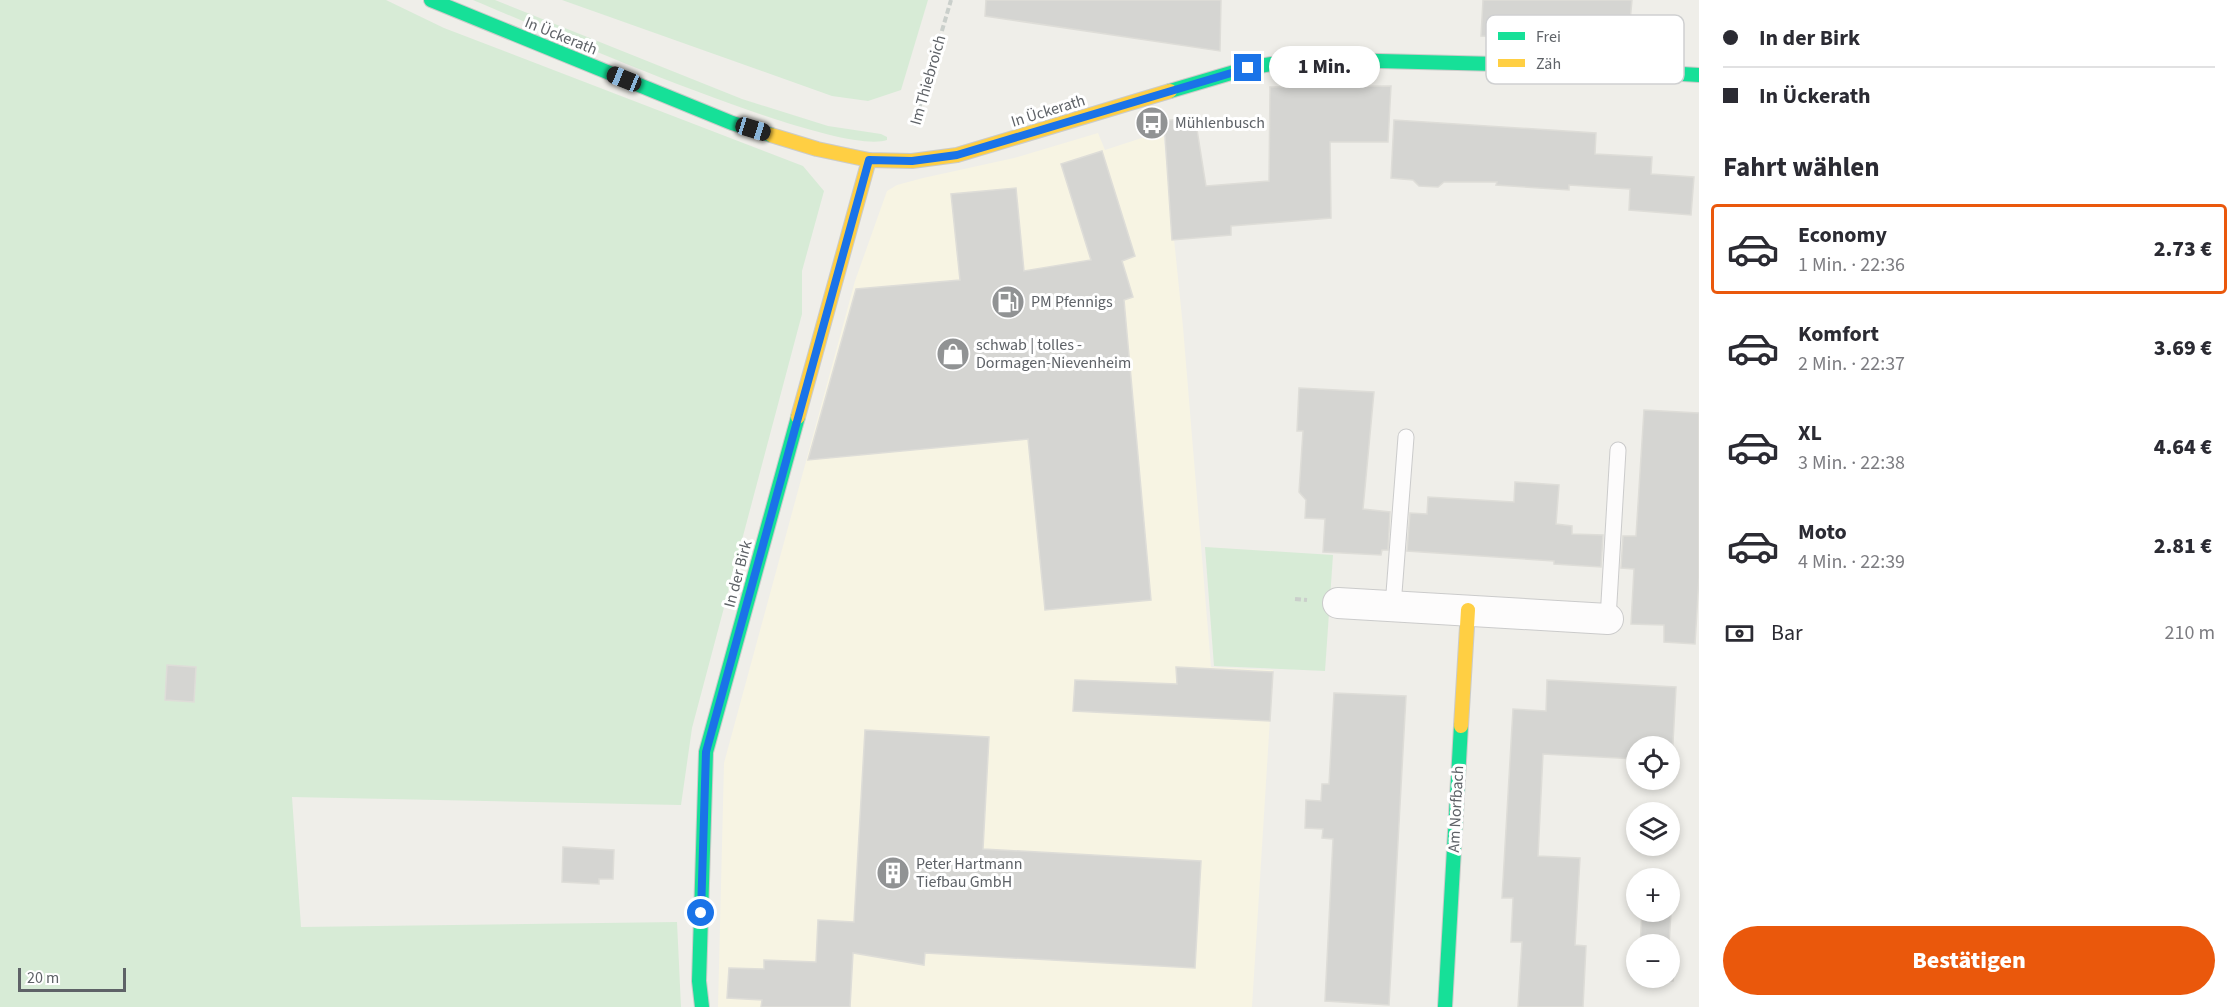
<!DOCTYPE html>
<html lang="de">
<head>
<meta charset="utf-8">
<style>
	body { margin:0; font-family:"Source Sans 3",sans-serif; background:#f2f2f3; color:#2b2b33; height:100vh; display:flex; flex-direction:column; font-size:22px; white-space:nowrap }
	* { box-sizing:border-box; margin:0 }
	p { font-size:20px; color:#7c7c81 }
	.icon { flex:none; width:33px; height:33px; fill:none; stroke:currentColor; stroke-width:2; stroke-linecap:round; stroke-linejoin:round }
	.map { position:relative; flex:1; overflow:hidden }
	.details { display:flex; flex-direction:column; background:#fff; width:540px }
	.details>* { flex:none }
	.hud { display:grid; align-content:center; height:132px; padding:0 24px; background:#fff }
	.fabs { position:absolute; left:1626px; top:736px; display:grid; gap:12px }
	.fabs a { display:grid; place-items:center; width:54px; height:54px; border-radius:50%; background:#fff; box-shadow:0 3px 9px #0003; font-size:30px }
	.scale { position:absolute; left:18px; bottom:15px; width:108px; box-sizing:border-box; padding-left:6px; border:3px solid #5e6267; border-top:0; font-size:16px; line-height:21px; white-space:nowrap; color:#5e6267; -webkit-text-stroke:4px #fff; paint-order:stroke }
	.end { position:absolute; width:27px; height:27px; margin:-14px; border:8px solid #1a73e8; background:#fff; box-shadow:0 0 0 3px #fff }
	.from { border-radius:50% }
	.bubble { position:absolute; height:42px; border-radius:21px; background:#fff; box-shadow:0 3px 9px #0003; font-size:20px; font-weight:800; line-height:42px; text-align:center }
	.car { position:absolute; width:18px; height:36px; margin:-18px -9px; border-radius:8px; box-shadow:0 0 4px 2px #0007; background:linear-gradient(#222 24%,#8ab4d8 0 40%,#222 0 76%,#8ab4d8 0 86%,#222 0) }
	.hud b { display:flex; align-items:center; gap:21px; height:57px; font-size:22px }
	.hud b+b { border-top:2px solid #e1e1e2 }
	.hud i { width:15px; height:15px; background:#2b2b33 }
	ul { padding:0; list-style:none }
	li { display:flex; align-items:center; gap:18px; height:90px; margin:0 12px 9px; padding:0 12px; border:3px solid transparent; border-radius:6px }
	li div { flex:1 }
	li b { display:block; font-size:22px }
	li em { font-style:normal; font-weight:800 }
	li.current { border-color:#ea580c }
	li>.icon { width:54px; height:54px; stroke-width:1.5 }
	h2 { padding:0 24px; font-size:27px; line-height:72px }
	.pay { display:flex; align-items:center; gap:15px; height:66px; padding:0 24px; font-size:22px }
	.pay p { margin-inline-start:auto }
	.primary-button { display:flex; gap:12px; margin-top:auto; padding:12px 24px }
	.primary-button a { flex:1; height:69px; border-radius:36px; background:#ea580c; color:#fff; font-size:24px; font-weight:800; line-height:69px; text-align:center }
	main { display:flex; flex:1; min-height:0 }
	.map>svg:first-child { display:block }
	.commercial { fill:#f7f4e3 }
	.green { fill:#d7ebd6 }
	.building { fill:#d5d5d2; stroke:#deddd8; stroke-width:1.5 }
	.lines { fill:none; stroke-linecap:round; stroke-linejoin:round }
	.lane-casing { stroke:#cbcbcb; stroke-width:17 }
	.street-casing { stroke:#cbcbcb; stroke-width:32 }
	.fast-casing { stroke:#cbcbc9; stroke-width:16 }
	.slow-casing { stroke:#cbcbc9; stroke-width:16 }
	.path { stroke:#cacfcb; stroke-width:4; stroke-dasharray:6 3; stroke-linecap:butt }
	.lane { stroke:#fdfcfc; stroke-width:15 }
	.street { stroke:#fdfcfc; stroke-width:30 }
	.fast { stroke:#16e098; stroke-width:14 }
	.slow { stroke:#ffcf43; stroke-width:14 }
	.route { stroke:#1a73e8; stroke-width:8 }
	.labels { text-anchor:middle; dominant-baseline:central; stroke-width:6; stroke-linejoin:round; paint-order:stroke }
	.street-label { font-size:16px; fill:#5e6267; stroke:#fff }
	.poi-label { font-size:16px; fill:#5e6267; stroke:#fff; text-anchor:start }
	.key { fill:#fff; stroke:#cfd0d1; stroke-width:1.5 }
	.key-label { font-size:16px; fill:#5e6267 }
</style>
</head>
<body>
<main>
<div class="map">
<svg width="1699" height="1007" viewBox="0 0 1699 1007">
	<rect width="100%" height="100%" fill="#efeee9"/>
	<polygon class="commercial" points="1163,131 1183,327 1211,667 1273,670 1252,1007 718,1007 724,763 855,281 887,191 897,185 923,178 1014,158 1098,133 1105,150"/>
	<g class="green">
		<polygon points="0,0 386,0 444,28 803,166 824,191 802,271 802,314 692,728 681,805 292,797 301,927 677,922 681,1007 0,1007"/>
		<path d="M 473,0 L 495,0 L 742,99 L 828,126 L 881,134 L 887,137 L 887,140 C 835,158 538,27 473,0 Z"/>
		<polygon points="562,0 928,0 901,90 868,101 832,96"/>
		<polygon points="1205,547 1333,555 1325,671 1214,666"/>
	</g>
	<g class="building">
		<polygon points="986,0 1221,0 1220,51 985,16"/>
		<polygon points="1483,0 1632,0 1628,44 1481,36"/>
		<polygon points="1391,86 1388,142 1330,142 1331,218 1231,226 1231,235 1172,240 1164,121 1195,117 1206,186 1269,181 1270,87"/>
		<polygon points="1394,120 1596,133 1595,154 1652,157 1651,174 1694,177 1691,215 1629,210 1630,189 1569,185 1569,190 1496,185 1497,182 1444,182 1438,187 1419,186 1413,180 1391,178"/>
		<polygon points="1102,151 1135,256 1122,261 1133,297 1124,300 1151,600 1045,610 1028,439 808,460 856,289 960,280 951,194 1016,188 1024,271 1091,260 1061,164"/>
		<polygon points="1299,388 1374,392 1363,509 1390,512 1388,550 1382,550 1381,555 1323,552 1325,519 1305,518 1306,500 1299,492 1303,431 1297,431"/>
		<polygon points="1644,410 1699,413 1699,577 1695,644 1664,642 1664,625 1631,624 1634,569 1621,568 1623,536 1636,536"/>
		<polygon points="1515,482 1559,485 1556,524 1572,526 1572,534 1603,535 1601,567 1554,564 1554,561 1407,551 1410,513 1427,514 1428,497 1514,502"/>
		<polygon points="167,665 196,667 194,702 165,700"/>
		<polygon points="1176,667 1273,672 1270,721 1073,711 1075,680 1177,684"/>
		<polygon points="1547,680 1676,687 1672,761 1670,761 1670,747 1636,747 1636,759 1543,754 1538,856 1580,858 1575,945 1586,946 1583,1007 1518,1007 1522,942 1511,942 1513,898 1502,898 1513,709 1546,711"/>
		<polygon points="1334,693 1406,696 1389,1005 1325,1001 1333,839 1322,838 1323,829 1305,828 1306,800 1321,801 1322,784 1329,784"/>
		<polygon points="865,730 989,737 983,849 1201,861 1195,968 925,953 924,965 853,953 850,1007 761,1007 762,1000 727,998 729,968 764,969 764,960 816,962 818,920 854,922"/>
		<polygon points="563,847 614,850 613,879 599,879 599,884 562,882"/>
		<polygon points="1642,912 1671,912 1669,945 1640,945"/>
		<polygon points="1670,949 1675,950 1673,981 1640,980 1670,978"/>
	</g>
	<g class="lines">
		<defs>
			<g id="lane">
				<polyline points="1393,606 1406,437"/>
				<polyline points="1608,619 1618,450"/>
			</g>
			<polyline id="street" points="1338,603 1608,619"/>
			<g id="fast">
				<polyline points="431,0 732,123 771,135"/>
				<polyline points="1170,91 1248,68 1301,59 1532,65 1699,75"/>
				<polyline points="702,1007 699,981 706,752 798,417"/>
				<polyline points="1445,1007 1461,726"/>
			</g>
			<g id="slow">
				<polyline points="771,135 817,149 869,160 912,161 957,155 1170,91"/>
				<polyline points="798,417 869,160"/>
				<polyline points="1461,726 1468,610"/>
			</g>
		</defs>
		<use href="#lane" class="lane-casing"/>
		<use href="#street" class="street-casing"/>
		<use href="#fast" class="fast-casing"/>
		<use href="#slow" class="slow-casing"/>
		<g class="path">
			<polyline points="914,126 951,0"/>
			<polyline points="1295,599 1307,600"/>
		</g>
		<use href="#lane" class="lane"/>
		<use href="#street" class="street"/>
		<use href="#fast" class="fast"/>
		<use href="#slow" class="slow"/>
	</g>
	<g class="lines">
		<polyline class="route" points="701,913 706,752 869,160 912,161 957,155 1248,68"/>
	</g>
	<defs>
		<symbol id="bus-disc" viewBox="-11 -11 22 22"><circle r="9.5" fill="#919394" stroke="#fff"/><path d="M-5-6H5V4H4V6H2V4H-2V6H-4V4H-5ZM-3.5-4V0h7V-4ZM-3.5 1.2v1.5H-2V1.2ZM2 1.2v1.5H3.5V1.2Z" fill="#fff"/></symbol>
		<symbol id="fuel-disc" viewBox="-11 -11 22 22"><circle r="9.5" fill="#919394" stroke="#fff"/><path d="M-5.5-6h7V0h2V4h1.3V-2.5L3-4.5l.8-.8L6-3V5H2.5V1h-1V6h-7ZM-4.2-4.7v3.2H.2V-4.7Z" fill="#fff"/></symbol>
		<symbol id="shop-disc" viewBox="-11 -11 22 22"><circle r="9.5" fill="#919394" stroke="#fff"/><path d="M-5-2.5h2.3a2.7 3.5 0 0 1 5.4 0H5L5.5 6h-11ZM-1.5-2.5h3a1.5 2.3 0 0 0-3 0Z" fill="#fff"/></symbol>
		<symbol id="building-disc" viewBox="-11 -11 22 22"><circle r="9.5" fill="#919394" stroke="#fff"/><path d="M-4-6H4V6H1V3H-1V6H-4ZM-2.5-4.3h1.7v1.8h-1.7ZM.8-4.3h1.7v1.8H.8ZM-2.5-1h1.7V.8h-1.7ZM.8-1h1.7V.8H.8Z" fill="#fff"/></symbol>
	</defs>
	<g fill-rule="evenodd">
		<use href="#bus-disc" x="1133" y="104" width="38" height="38"/>
		<use href="#fuel-disc" x="989" y="283" width="38" height="38"/>
		<use href="#shop-disc" x="934" y="335" width="38" height="38"/>
		<use href="#building-disc" x="874" y="854" width="38" height="38"/>
	</g>
	<g class="labels">
		<g class="street-label">
			<text transform="translate(561 36) rotate(22)">In Ückerath</text>
			<text transform="translate(928 80) rotate(-74)">Im Thiebroich</text>
			<text transform="translate(1048 111) rotate(-17)">In Ückerath</text>
			<text transform="translate(738 574) rotate(-75)">In der Birk</text>
			<text transform="translate(1456 809) rotate(-87)">Am Norfbach</text>
		</g>
		<g class="poi-label">
			<text x="1175" y="123">Mühlenbusch</text>
			<text x="1031" y="302">PM Pfennigs</text>
			<text x="976" y="345">schwab | tolles -<tspan x="976" dy="18">Dormagen-Nievenheim</tspan></text>
			<text x="916" y="864">Peter Hartmann<tspan x="916" dy="18">Tiefbau GmbH</tspan></text>
		</g>
	</g>
	<rect x="1486" y="15" width="198" height="69" rx="9" class="key"/>
	<rect x="1498" y="32" width="27" height="8" fill="#16e098"/>
	<rect x="1498" y="59" width="27" height="8" fill="#ffcf43"/>
	<g class="key-label">
		<text x="1536" y="42">Frei</text>
		<text x="1536" y="69">Zäh</text>
	</g>
</svg>
<div class="fabs">
<a><svg class="icon" aria-label="locate" viewBox="0 0 24 24"><circle cx="12" cy="12" r="6"/><path d="M12 2v4M12 18v4M2 12h4M18 12h4"/></svg></a>
<a><svg class="icon" aria-label="layers" viewBox="0 0 24 24"><path d="M12 4l9 5-9 5-9-5zM3 14l9 5 9-5"/></svg></a>
<a>+</a>
<a>−</a>
</div>
<div class="scale">20 m</div>
<i class="end from" style="left:701px;top:913px"></i>
<i class="end" style="left:1248px;top:68px"></i>
<div class="bubble" style="left:1269px;top:46px;width:111px">1 Min.</div>
<i class="car" style="left:624px;top:79px;rotate:292deg"></i>
<i class="car" style="left:753px;top:129px;rotate:107deg"></i>
</div>
<section class="details">
<div class="hud">
<b><i class="from"></i>In der Birk</b>
<b><i></i>In Ückerath</b>
</div>
<h2>Fahrt wählen</h2>
<ul>
<li class="current"><svg class="icon" aria-label="car" viewBox="0 0 24 24"><path d="M5 17H2v-5l4-1 3-4h7l3 4 3 1v5h-3M9 17h6M6 11h13"/><circle cx="7" cy="17" r="2"/><circle cx="17" cy="17" r="2"/></svg><div><b>Economy</b><p>1 Min. · 22:36</p></div><em>2.73 €</em></li>
<li><svg class="icon" aria-label="car" viewBox="0 0 24 24"><path d="M5 17H2v-5l4-1 3-4h7l3 4 3 1v5h-3M9 17h6M6 11h13"/><circle cx="7" cy="17" r="2"/><circle cx="17" cy="17" r="2"/></svg><div><b>Komfort</b><p>2 Min. · 22:37</p></div><em>3.69 €</em></li>
<li><svg class="icon" aria-label="car" viewBox="0 0 24 24"><path d="M5 17H2v-5l4-1 3-4h7l3 4 3 1v5h-3M9 17h6M6 11h13"/><circle cx="7" cy="17" r="2"/><circle cx="17" cy="17" r="2"/></svg><div><b>XL</b><p>3 Min. · 22:38</p></div><em>4.64 €</em></li>
<li><svg class="icon" aria-label="car" viewBox="0 0 24 24"><path d="M5 17H2v-5l4-1 3-4h7l3 4 3 1v5h-3M9 17h6M6 11h13"/><circle cx="7" cy="17" r="2"/><circle cx="17" cy="17" r="2"/></svg><div><b>Moto</b><p>4 Min. · 22:39</p></div><em>2.81 €</em></li>
</ul>
<div class="pay"><svg class="icon" aria-label="cash" viewBox="0 0 24 24"><path d="M3 7h18v10H3z"/><circle cx="12" cy="12" r="2"/></svg>Bar<p>210 m</p></div>
<div class="primary-button"><a>Bestätigen</a></div>
</section>
</main>
</body>
</html>
